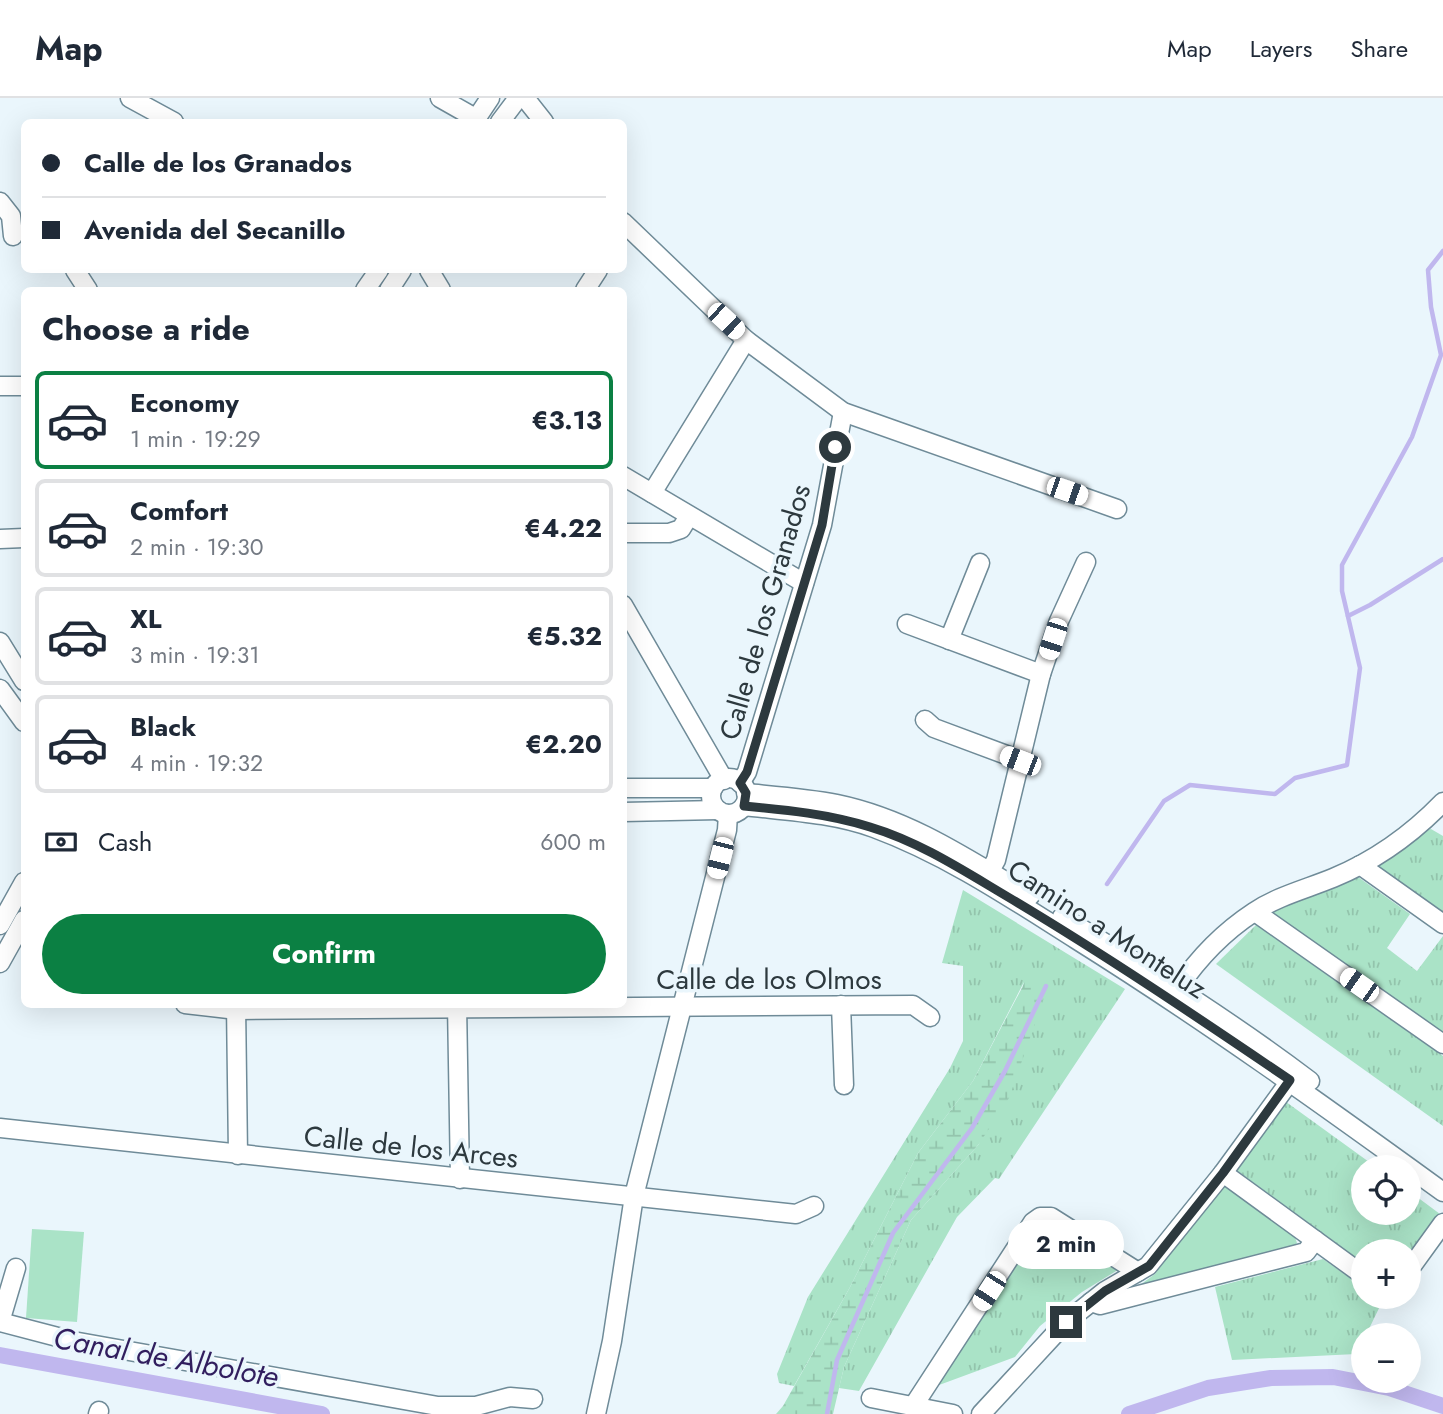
<!DOCTYPE html>
<html lang="en">
<head>
<meta charset="utf-8">
<style>
	body { margin:0; font-family:Jost,sans-serif; background:#f6f6f7; color:#1f2937; height:100vh; display:flex; flex-direction:column; font-size:26px; white-space:nowrap }
	* { box-sizing:border-box; margin:0 }
	p { font-size:23px; color:#747a83 }
	.icon { flex:none; width:38px; height:38px; fill:none; stroke:currentColor; stroke-width:2; stroke-linecap:round; stroke-linejoin:round }
	.map { position:relative; flex:1; overflow:hidden }
	.side { position:absolute; left:21px; top:189px; width:606px; height:721px; display:flex; flex-direction:column; background:#fff; border-radius:10px; box-shadow:0 7px 28px #0002 }
	.side>* { flex:none }
	.banner { position:absolute; left:21px; top:21px; width:606px; height:154px; border-radius:10px; box-shadow:0 7px 28px #0002; display:grid; align-content:center; height:154px; padding:0 21px; background:#fff }
	.fabs { position:absolute; left:1351px; top:1057px; display:grid; gap:14px }
	.fabs a { display:grid; place-items:center; width:70px; height:70px; border-radius:50%; background:#fff; box-shadow:0 7px 28px #0002; font-size:35px }
	.end { position:absolute; width:32px; height:32px; margin:-16px; border:9px solid #2d393e; background:#fff; box-shadow:0 0 0 4px #fff }
	.from { border-radius:50% }
	.bubble { position:absolute; height:49px; border-radius:24px; background:#fff; box-shadow:0 7px 28px #0002; font-size:23px; font-weight:700; line-height:49px; text-align:center }
	.car { position:absolute; width:21px; height:42px; margin:-21px -10px; border-radius:9px; box-shadow:0 0 5px 2px #0007; background:linear-gradient(#fff 24%,#345 0 40%,#fff 0 76%,#345 0 86%,#fff 0) }
	.banner b { display:flex; align-items:center; gap:24px; height:66px; font-size:26px }
	.banner b+b { border-top:2px solid #e0e1e3 }
	.banner i { width:18px; height:18px; background:#1f2937 }
	ul { padding:0; list-style:none }
	li { display:flex; align-items:center; gap:21px; height:98px; margin:0 14px 10px; padding:0 7px; border:4px solid #e0e1e3; border-radius:10px }
	li div { flex:1 }
	li b { display:block; font-size:26px }
	li em { font-style:normal; font-weight:700 }
	li.current { border-color:#0b8043 }
	li>.icon { width:63px; height:63px; stroke-width:1.5 }
	h2 { padding:0 21px; font-size:32px; line-height:84px }
	.pay { display:flex; align-items:center; gap:18px; height:77px; padding:0 21px; font-size:26px }
	.pay p { margin-inline-start:auto }
	.button { display:flex; gap:14px; margin-top:auto; padding:14px 21px }
	.button a { flex:1; height:80px; border-radius:42px; background:#0b8043; color:#fff; font-size:28px; font-weight:700; line-height:80px; text-align:center }
	header { display:flex; align-items:center; gap:42px; box-sizing:border-box; height:98px; padding:0 35px; background:#fff; border-bottom:2px solid #e0e1e3 }
	header strong { font-size:33px }
	nav { display:flex; gap:38px; margin-inline-start:auto; font-size:24px }
	.map>svg:first-child { display:block }
	.grass { fill:url(#grass-tufts) }
	.wetland { fill:url(#wetland-marsh) }
	.green { fill:#aae3c7 }
	.lines { fill:none; stroke-linecap:round; stroke-linejoin:round }
	.stream { stroke:#c0b7ee; stroke-width:4.5 }
	.canal { stroke:#c0b7ee; stroke-width:16 }
	.minor-casing { stroke:#6f8b98; stroke-width:21 }
	.minor { stroke:#fff; stroke-width:18 }
	.route { stroke:#2d393e; stroke-width:9 }
	.labels { text-anchor:middle; dominant-baseline:central; stroke-width:7; stroke-linejoin:round; paint-order:stroke }
	.street-label { font-size:28px; fill:#2d393e; stroke:#eaf6fc }
	.water-label { font-size:30px; font-style:italic; fill:#311e5e; stroke:#eaf6fc }
</style>
</head>
<body>
<header>
<strong>Map</strong>
<nav><a>Map</a><a>Layers</a><a>Share</a></nav>
</header>
<div class="map">
<svg width="1443" height="1316" viewBox="0 0 1443 1316">
	<defs>
		<pattern id="grass-tufts" width="24" height="20" patternUnits="userSpaceOnUse" patternTransform="scale(1.75)"><rect width="24" height="20" fill="#aae3c7"/><path d="M3 7l-1-3M5 7V3M7 7l1-3M15 17l-1-3M17 17v-4M19 17l1-3" fill="none" stroke="#93c4ac"/></pattern>
		<pattern id="wetland-marsh" width="20" height="14" patternUnits="userSpaceOnUse" patternTransform="scale(1.75)"><rect width="20" height="14" fill="#aae3c7"/><path d="M1 5h8M5 5V1M11 12h8M15 12V8" fill="none" stroke="#93c4ac"/></pattern>
	</defs>
	<rect width="100%" height="100%" fill="#eaf6fc"/>
	<g class="grass">
		<polygon points="1431,731 1443,738 1443,815 1380,771 1380,765 1427,732"/>
		<polygon points="1358,779 1410,816 1387,850 1417,873 1443,838 1443,935 1274,818 1274,813"/>
		<polygon points="963,792 1125,891 999,1081 995,1080 957,1119 859,1293 839,1290 844,1269 911,1122 979,1046 1024,884 973,983 918,1055 849,1191 794,1288 779,1285 777,1276 808,1199 950,970 963,943 963,868 942,865"/>
		<polygon points="1256,827 1443,958 1443,1028 1216,866"/>
		<polygon points="1282,1001 1376,1069 1363,1069 1363,1115 1409,1115 1409,1093 1440,1116 1409,1158 1409,1153 1363,1153 1363,1165 1232,1069"/>
		<polygon points="1042,1123 1121,1170 1082,1194 1040,1228 1015,1259 931,1290"/>
		<polygon points="1323,1161 1363,1189 1363,1199 1378,1199 1383,1202 1366,1237 1363,1237 1356,1256 1232,1262 1215,1189"/>
	</g>
	<polygon class="wetland" points="1025,884 1046,894 1009,1000 979,1046 911,1122 844,1269 833,1316 776,1316 783,1308 849,1191 918,1055 973,983"/>
	<g class="green">
		<polygon points="1221,1085 1295,1139 1297,1145 1293,1149 1125,1198 1155,1176"/>
		<polygon points="32,1131 84,1134 77,1224 26,1220"/>
	</g>
	<g class="lines">
		<g class="stream">
			<polyline points="1348,518 1370,507 1443,461"/>
			<polyline points="1107,786 1164,703 1190,687 1275,696 1295,680 1347,667 1360,570 1342,493 1342,467 1412,339 1441,257 1431,209 1428,172 1443,153"/>
			<polyline points="827,1316 837,1262 893,1135 972,1030 1005,973 1046,888"/>
		</g>
		<g class="canal">
			<polyline points="0,1257 322,1316"/>
			<polyline points="1129,1316 1208,1290 1271,1280 1333,1279 1389,1290 1443,1308"/>
		</g>
		<defs>
			<g id="minor">
				<polyline points="130,0 174,24"/>
				<polyline points="440,0 477,21"/>
				<polyline points="525,0 544,24"/>
				<polyline points="474,24 490,0"/>
				<polyline points="500,24 518,0"/>
				<polyline points="0,104 11,118 13,138"/>
				<polyline points="623,124 746,242 843,314 1117,411"/>
				<polyline points="75,172 88,192"/>
				<polyline points="429,172 441,192"/>
				<polyline points="365,192 379,172"/>
				<polyline points="389,192 402,172"/>
				<polyline points="585,192 598,172"/>
				<polyline points="0,288 24,288"/>
				<polyline points="623,378 804,485"/>
				<polyline points="652,395 746,242"/>
				<polyline points="623,435 669,435 681,431 689,418"/>
				<polyline points="0,441 24,440"/>
				<polyline points="623,507 724,682"/>
				<polyline points="907,526 1041,576"/>
				<polyline points="949,542 980,465"/>
				<polyline points="0,544 24,583"/>
				<polyline points="0,591 24,624"/>
				<polyline points="925,622 934,630 1020,662"/>
				<circle cx="729" cy="698" r="18"/>
				<polyline points="740,685 747,674 822,427 843,314"/>
				<polyline points="623,690 713,690"/>
				<path d="M 746,695 C 777,698 807,700 837,706 C 909,721 968,761 1030,798"/>
				<path d="M 744,708 C 787,713 833,715 874,730 C 947,757 1012,801 1077,842 C 1203,921 1323,1007 1443,1094"/>
				<polyline points="623,714 718,712"/>
				<polyline points="1360,767 1443,826"/>
				<polyline points="984,783 996,762 1041,576 1059,523 1086,464"/>
				<polyline points="1255,814 1443,946"/>
				<path d="M 1062,819 C 1147,870 1231,923 1310,983"/>
				<polyline points="0,827 24,784"/>
				<polyline points="0,865 24,822"/>
				<path d="M 1178,890 C 1199,859 1222,835 1254,814 C 1278,798 1306,791 1333,780 C 1374,763 1412,736 1443,704"/>
				<polyline points="185,906 237,912 913,907 930,919"/>
				<polyline points="236,906 238,1057"/>
				<polyline points="457,906 460,1081"/>
				<polyline points="841,907 844,987"/>
				<polyline points="0,1030 796,1116 814,1108"/>
				<polyline points="1223,1075 1363,1177"/>
				<polyline points="1409,1172 1443,1125"/>
				<polyline points="1091,1204 1100,1207 1306,1154 1315,1142"/>
				<polyline points="0,1224 73,1243 438,1308 476,1308 510,1299 533,1301"/>
				<polyline points="0,1224 16,1170"/>
				<polyline points="871,1300 953,1316"/>
				<polyline points="914,1307 1033,1124 1040,1119 1051,1119 1138,1174"/>
				<polyline points="98,1316 99,1313"/>
				<polyline points="596,1316 612,1243 634,1098 727,732 728,716"/>
				<polyline points="981,1316 1066,1224 1105,1193 1148,1168 1223,1075 1296,975"/>
			</g>
		</defs>
		<use href="#minor" class="minor-casing"/>
		<use href="#minor" class="minor"/>
	</g>
	<g class="lines">
		<path class="route" d="M 835,349 L 822,427 L 747,674 L 740,685 L 746,695 L 744,708 C 787,712 829,716 870,729 C 920,744 964,773 1008,799 C 1104,856 1197,919 1290,982 L 1223,1075 L 1149,1168 L 1105,1193 L 1066,1224"/>
	</g>
	<g class="labels">
		<g class="street-label">
			<text transform="translate(765 514) rotate(-74)">Calle de los Granados</text>
			<text transform="translate(1107 831) rotate(33)">Camino a Monteluz</text>
			<text x="769" y="881">Calle de los Olmos</text>
			<text transform="translate(411 1049) rotate(6)">Calle de los Arces</text>
		</g>
		<g class="water-label">
			<text transform="translate(166 1259) rotate(10)">Canal de Albolote</text>
		</g>
	</g>
</svg>
<div class="fabs">
<a><svg class="icon" aria-label="locate" viewBox="0 0 24 24"><circle cx="12" cy="12" r="6"/><path d="M12 2v4M12 18v4M2 12h4M18 12h4"/></svg></a>
<a>+</a>
<a>−</a>
</div>
<i class="end from" style="left:835px;top:349px"></i>
<i class="end" style="left:1066px;top:1224px"></i>
<div class="bubble" style="left:1008px;top:1122px;width:116px">2 min</div>
<i class="car" style="left:726px;top:223px;rotate:133deg"></i>
<i class="car" style="left:1067px;top:393px;rotate:109deg"></i>
<i class="car" style="left:1053px;top:541px;rotate:198deg"></i>
<i class="car" style="left:1020px;top:663px;rotate:291deg"></i>
<i class="car" style="left:720px;top:760px;rotate:194deg"></i>
<i class="car" style="left:1359px;top:887px;rotate:305deg"></i>
<i class="car" style="left:989px;top:1193px;rotate:213deg"></i>
<div class="banner">
<b><i class="from"></i>Calle de los Granados</b>
<b><i></i>Avenida del Secanillo</b>
</div>
<section class="side">
<h2>Choose a ride</h2>
<ul>
<li class="current"><svg class="icon" aria-label="car" viewBox="0 0 24 24"><path d="M5 17H2v-5l4-1 3-4h7l3 4 3 1v5h-3M9 17h6M6 11h13"/><circle cx="7" cy="17" r="2"/><circle cx="17" cy="17" r="2"/></svg><div><b>Economy</b><p>1 min · 19:29</p></div><em>€3.13</em></li>
<li><svg class="icon" aria-label="car" viewBox="0 0 24 24"><path d="M5 17H2v-5l4-1 3-4h7l3 4 3 1v5h-3M9 17h6M6 11h13"/><circle cx="7" cy="17" r="2"/><circle cx="17" cy="17" r="2"/></svg><div><b>Comfort</b><p>2 min · 19:30</p></div><em>€4.22</em></li>
<li><svg class="icon" aria-label="car" viewBox="0 0 24 24"><path d="M5 17H2v-5l4-1 3-4h7l3 4 3 1v5h-3M9 17h6M6 11h13"/><circle cx="7" cy="17" r="2"/><circle cx="17" cy="17" r="2"/></svg><div><b>XL</b><p>3 min · 19:31</p></div><em>€5.32</em></li>
<li><svg class="icon" aria-label="car" viewBox="0 0 24 24"><path d="M5 17H2v-5l4-1 3-4h7l3 4 3 1v5h-3M9 17h6M6 11h13"/><circle cx="7" cy="17" r="2"/><circle cx="17" cy="17" r="2"/></svg><div><b>Black</b><p>4 min · 19:32</p></div><em>€2.20</em></li>
</ul>
<div class="pay"><svg class="icon" aria-label="cash" viewBox="0 0 24 24"><path d="M3 7h18v10H3z"/><circle cx="12" cy="12" r="2"/></svg>Cash<p>600 m</p></div>
<div class="button"><a>Confirm</a></div>
</section>
</div>
</body>
</html>
